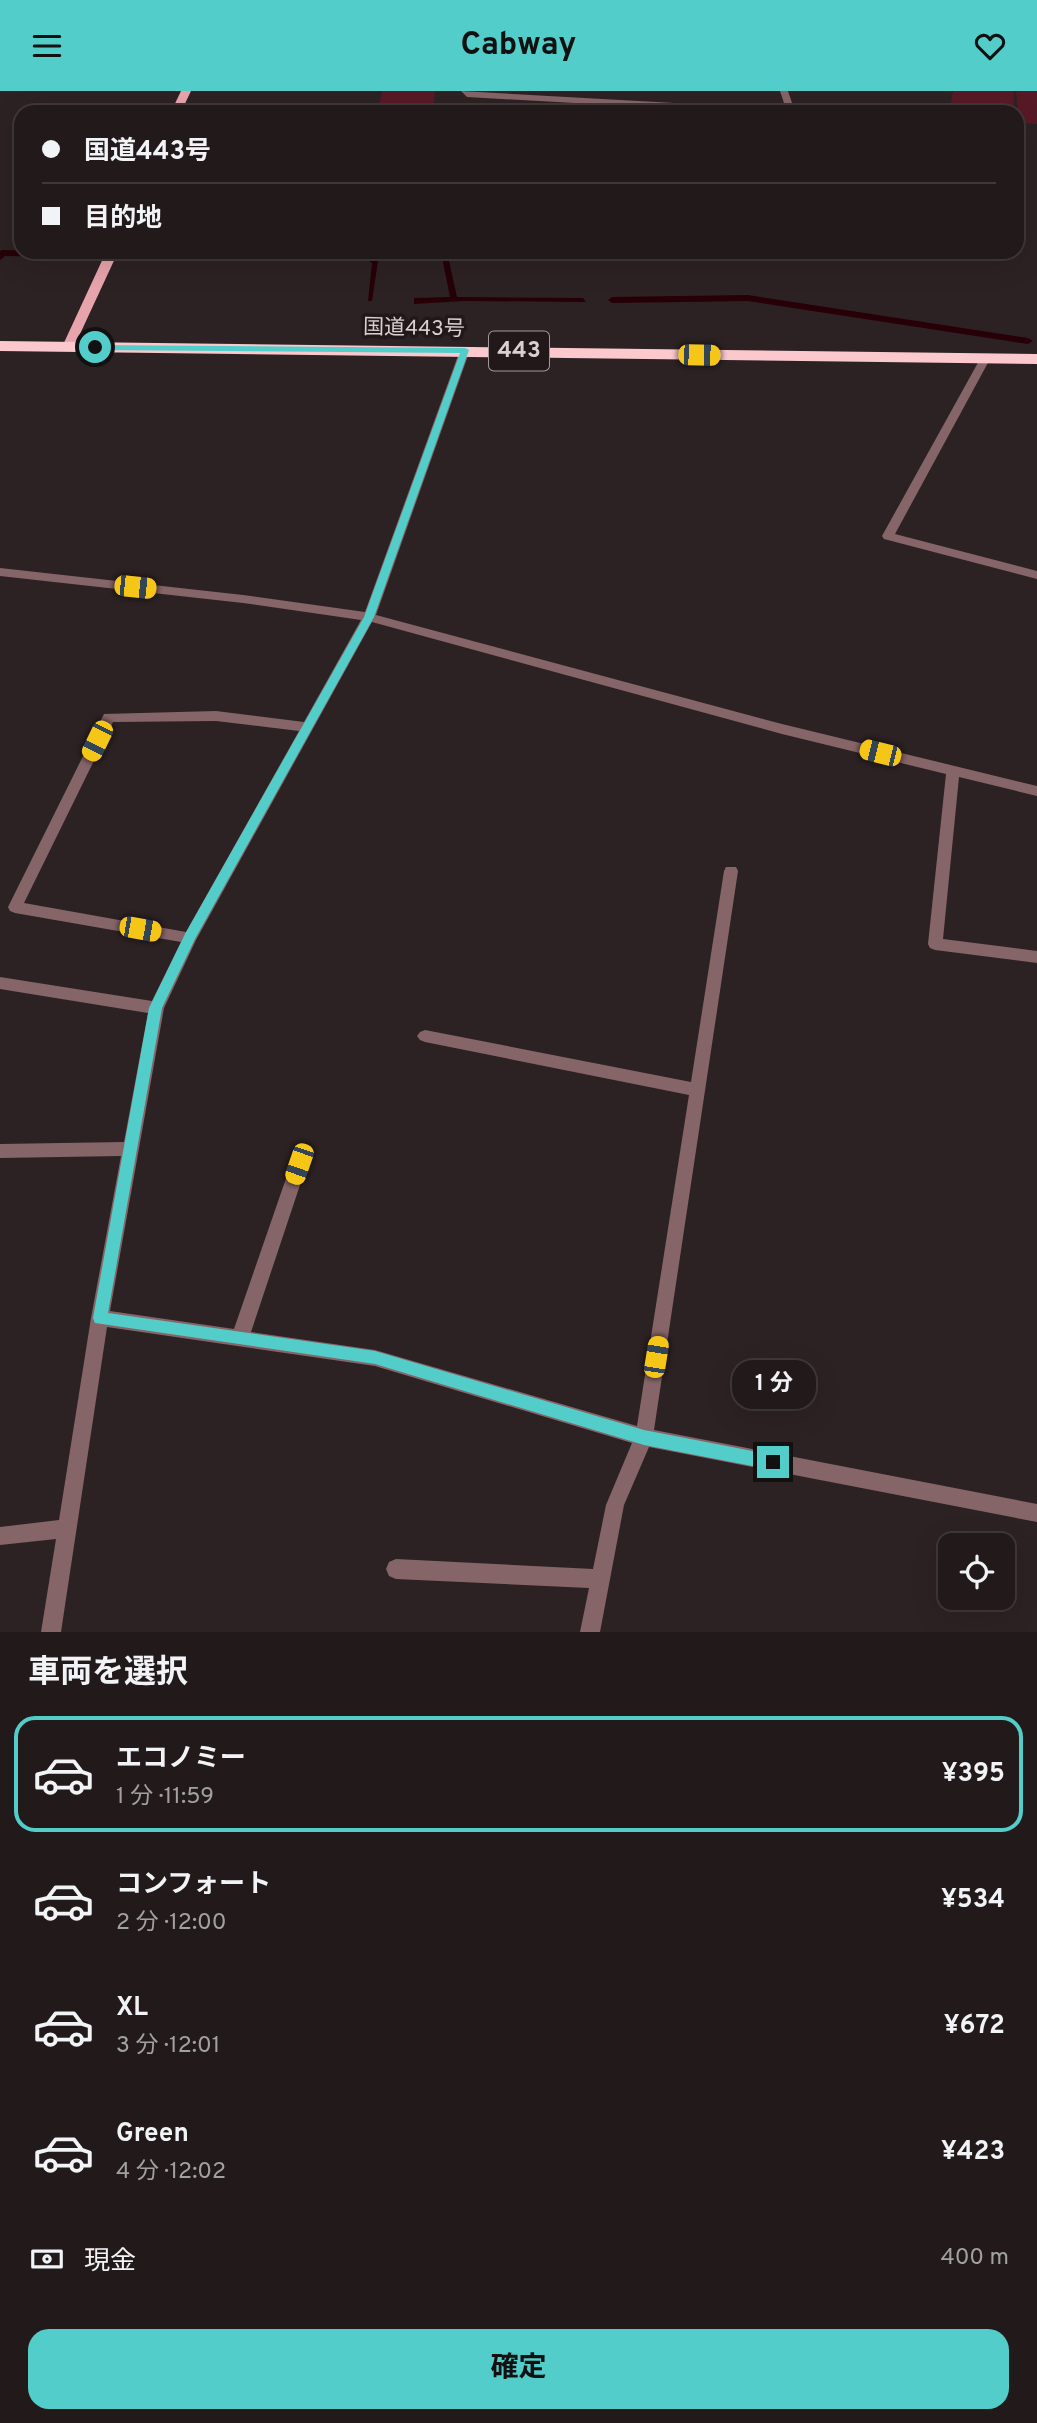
<!DOCTYPE html>
<html lang="ja">
<head>
<meta charset="utf-8">
<style>
	body { margin:0; font-family:Overpass,"Noto Sans JP",sans-serif; background:#2e2727; color:#f1f3f6; height:100vh; display:flex; flex-direction:column; font-size:26px; white-space:nowrap }
	* { box-sizing:border-box; margin:0 }
	p { font-size:23px; color:#a2a1a2 }
	.icon { flex:none; width:38px; height:38px; fill:none; stroke:currentColor; stroke-width:2; stroke-linecap:round; stroke-linejoin:round }
	.map { position:relative; height:1541px; overflow:hidden }
	.panel { display:flex; flex-direction:column; background:#221a1a; flex:1 }
	.panel>* { flex:none }
	.hud { position:absolute; left:14px; top:14px; width:1010px; height:154px; border-radius:21px; box-shadow:0 7px 28px #0002,0 0 0 2px #3f3839; display:grid; align-content:center; height:154px; padding:0 28px; background:#221a1a }
	.fabs { position:absolute; left:938px; top:1442px; display:grid; gap:14px }
	.fabs a { display:grid; place-items:center; width:77px; height:77px; border-radius:14px; background:#221a1a; box-shadow:0 7px 28px #0002,0 0 0 2px #3f3839; font-size:35px }
	.end { position:absolute; width:32px; height:32px; margin:-16px; border:9px solid #53cdc9; background:#111; box-shadow:0 0 0 4px #111 }
	.from { border-radius:50% }
	.bubble { position:absolute; height:49px; border-radius:21px; background:#221a1a; box-shadow:0 7px 28px #0002,0 0 0 2px #3f3839; font-size:23px; font-weight:700; line-height:49px; text-align:center }
	.car { position:absolute; width:21px; height:42px; margin:-21px -10px; border-radius:9px; box-shadow:0 0 5px 2px #0007; background:linear-gradient(#f5c518 24%,#345 0 40%,#f5c518 0 76%,#345 0 86%,#f5c518 0) }
	.hud b { display:flex; align-items:center; gap:24px; height:66px; font-size:26px }
	.hud b+b { border-top:2px solid #3f3839 }
	.hud i { width:18px; height:18px; background:#f1f3f6 }
	ul { padding:0; list-style:none }
	li { display:flex; align-items:center; gap:21px; height:116px; margin:0 14px 10px; padding:0 14px; border:4px solid transparent; border-radius:21px }
	li div { flex:1 }
	li b { display:block; font-size:26px }
	li em { font-style:normal; font-weight:700 }
	li.current { border-color:#53cdc9 }
	li>.icon { width:63px; height:63px; stroke-width:1.5 }
	h2 { padding:0 28px; font-size:32px; line-height:84px }
	.pay { display:flex; align-items:center; gap:18px; height:77px; padding:0 28px; font-size:26px }
	.pay p { margin-inline-start:auto }
	.button { display:flex; gap:14px; margin-top:auto; padding:14px 28px }
	.button a { flex:1; height:80px; border-radius:21px; background:#53cdc9; color:#111; font-size:28px; font-weight:700; line-height:80px; text-align:center }
	header { display:flex; justify-content:space-between; align-items:center; height:91px; padding:0 28px; background:#53cdc9; color:#111; font-size:32px; font-weight:700 }
	.map>svg:first-child { display:block }
	.green { fill:#581926 }
	.water { fill:#260006 }
	.lines { fill:none; stroke-linecap:round; stroke-linejoin:round }
	.stream { fill:#260006; fill-rule:evenodd }
	.lane { fill:#866568; fill-rule:evenodd }
	.street { fill:#866568; fill-rule:evenodd }
	.primary { fill:#e8a4ac; fill-rule:evenodd }
	.highway { fill:#fac8cd; fill-rule:evenodd }
	.route { fill:#53cdc9 }
	.labels { text-anchor:middle; dominant-baseline:central; stroke-width:7; stroke-linejoin:round; paint-order:stroke }
	.far-street-label { font-size:21px; fill:#d9d1d1; stroke:#231819 }
	.shield { fill:#231819; stroke:#a29a9a; stroke-width:2 }
	.shield-label { font-size:23px; font-weight:bold; fill:#d9d1d1 }
</style>
</head>
<body>
<header><svg class="icon" aria-label="menu" viewBox="0 0 24 24"><path d="M4 6h16M4 12h16M4 18h16"/></svg>Cabway<svg class="icon" aria-label="heart" viewBox="0 0 24 24"><path d="M12 20l-8-8c-3-5 5-10 8-4 3-6 11-1 8 4z"/></svg></header>
<div class="map">
<svg width="1037" height="1541" viewBox="0 0 1037 1541">
	<rect width="100%" height="100%" fill="#2d2223"/>
	<g class="green">
		<polygon points="382,0 435,0 433,21 378,21"/>
		<polygon points="953,0 1013,0 1015,21 949,21"/>
		<polygon points="1016,0 1037,0 1037,33 1019,32"/>
	</g>
	<g class="water">
		<polygon points="441,161 447,161 457,206 583,207 586,211 464,210 414,213 414,207 450,206"/>
		<polygon points="144,163 374,167 378,170 372,210 368,210 372,172 369,170 143,166"/>
	</g>
	<g class="lines">
		<g class="stream">
			<polygon points="2,159 77,161 79,163 75,166 5,165 0,169 0,160"/>
			<polygon points="748,204 1028,247 1033,250 1028,253 748,210 612,212 608,209 612,206"/>
		</g>
		<polygon class="lane" points="780,0 788,0 795,21 787,21"/>
		<g class="street">
			<polygon points="461,0 781,18 785,21 736,21 467,6"/>
			<path d="M 465,256 L 470,259 L 376,524 L 782,633 L 1037,695 L 1037,705 L 959,686 L 943,848 L 1037,860 L 1037,872 L 935,859 L 930,857 L 928,853 L 946,683 L 782,643 L 372,531 L 196,849 L 164,917 L 110,1220 L 234,1238 L 291,1073 L 293,1068 L 299,1066 L 305,1068 L 307,1073 L 251,1241 L 375,1259 L 637,1335 L 689,1004 L 425,951 L 420,949 L 417,945 L 420,941 L 425,939 L 691,991 L 724,780 L 726,776 L 736,776 L 738,780 L 654,1339 L 1037,1413 L 1037,1431 L 649,1356 L 624,1414 L 600,1541 L 580,1541 L 589,1497 L 396,1488 L 389,1485 L 386,1478 L 389,1471 L 396,1468 L 593,1478 L 606,1414 L 632,1352 L 375,1275 L 107,1236 L 61,1541 L 41,1541 L 56,1448 L 0,1454 L 0,1436 L 59,1429 L 91,1227 L 121,1065 L 0,1067 L 0,1053 L 124,1051 L 148,922 L 0,898 L 0,886 L 152,910 L 181,851 L 15,822 L 10,820 L 8,816 L 104,623 L 216,620 L 304,631 L 361,529 L 243,512 L 0,485 L 0,477 L 243,504 L 365,521 L 460,259 ZM 216,630 L 299,640 L 186,841 L 24,812 L 113,631 Z"/>
			<polygon points="985,265 990,268 895,443 1037,480 1037,488 884,448 882,445 980,268"/>
		</g>
		<g class="primary">
			<polygon points="181,0 191,0 181,21 171,21"/>
			<polygon points="106,161 118,161 74,256 73,259 63,259 62,256"/>
		</g>
		<polygon class="highway" points="0,250 1037,263 1037,273 0,260"/>
	</g>
	<polygon class="route" points="92,254 465,257 469,259 374,526 195,848 162,917 108,1222 375,1260 644,1339 773,1364 780,1371 778,1377 773,1379 644,1354 375,1273 95,1232 93,1227 149,917 185,843 364,526 460,262 95,259"/>
	<g class="labels">
		<g class="far-street-label">
			<text transform="translate(414 238) rotate(1)">国道443号</text>
		</g>
		<rect class="shield" x="489" y="240.5" width="60" height="39" rx="5"/>
		<g class="shield-label">
			<text x="519" y="260">443</text>
		</g>
	</g>
</svg>
<div class="fabs">
<a><svg class="icon" aria-label="locate" viewBox="0 0 24 24"><circle cx="12" cy="12" r="6"/><path d="M12 2v4M12 18v4M2 12h4M18 12h4"/></svg></a>
</div>
<i class="end from" style="left:95px;top:256px"></i>
<i class="end" style="left:773px;top:1371px"></i>
<div class="bubble" style="left:732px;top:1269px;width:84px">1 分</div>
<i class="car" style="left:699px;top:264px;rotate:91deg"></i>
<i class="car" style="left:135px;top:496px;rotate:96deg"></i>
<i class="car" style="left:97px;top:650px;rotate:206deg"></i>
<i class="car" style="left:880px;top:662px;rotate:284deg"></i>
<i class="car" style="left:140px;top:838px;rotate:100deg"></i>
<i class="car" style="left:299px;top:1073px;rotate:199deg"></i>
<i class="car" style="left:656px;top:1266px;rotate:9deg"></i>
<div class="hud">
<b><i class="from"></i>国道443号</b>
<b><i></i>目的地</b>
</div>
</div>
<section class="panel">
<h2>車両を選択</h2>
<ul>
<li class="current"><svg class="icon" aria-label="car" viewBox="0 0 24 24"><path d="M5 17H2v-5l4-1 3-4h7l3 4 3 1v5h-3M9 17h6M6 11h13"/><circle cx="7" cy="17" r="2"/><circle cx="17" cy="17" r="2"/></svg><div><b>エコノミー</b><p>1 分 · 11:59</p></div><em>¥395</em></li>
<li><svg class="icon" aria-label="car" viewBox="0 0 24 24"><path d="M5 17H2v-5l4-1 3-4h7l3 4 3 1v5h-3M9 17h6M6 11h13"/><circle cx="7" cy="17" r="2"/><circle cx="17" cy="17" r="2"/></svg><div><b>コンフォート</b><p>2 分 · 12:00</p></div><em>¥534</em></li>
<li><svg class="icon" aria-label="car" viewBox="0 0 24 24"><path d="M5 17H2v-5l4-1 3-4h7l3 4 3 1v5h-3M9 17h6M6 11h13"/><circle cx="7" cy="17" r="2"/><circle cx="17" cy="17" r="2"/></svg><div><b>XL</b><p>3 分 · 12:01</p></div><em>¥672</em></li>
<li><svg class="icon" aria-label="car" viewBox="0 0 24 24"><path d="M5 17H2v-5l4-1 3-4h7l3 4 3 1v5h-3M9 17h6M6 11h13"/><circle cx="7" cy="17" r="2"/><circle cx="17" cy="17" r="2"/></svg><div><b>Green</b><p>4 分 · 12:02</p></div><em>¥423</em></li>
</ul>
<div class="pay"><svg class="icon" aria-label="cash" viewBox="0 0 24 24"><path d="M3 7h18v10H3z"/><circle cx="12" cy="12" r="2"/></svg>現金<p>400 m</p></div>
<div class="button"><a>確定</a></div>
</section>
</body>
</html>
